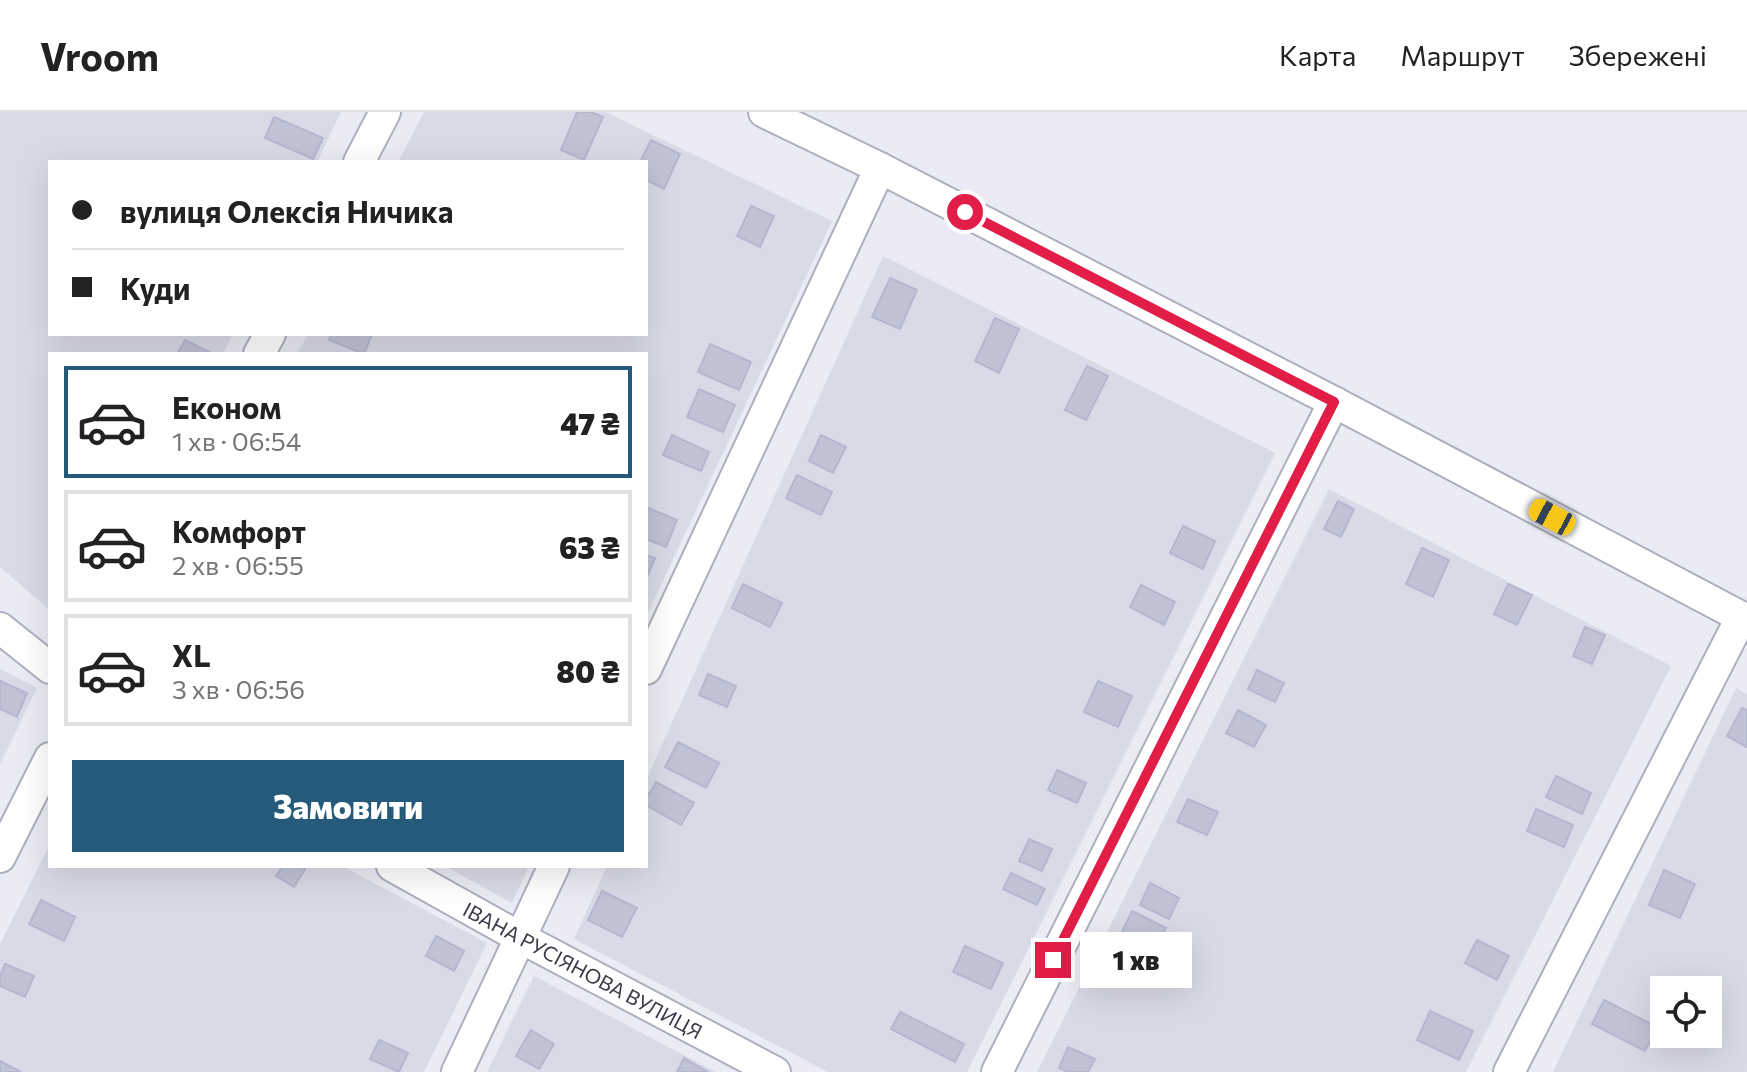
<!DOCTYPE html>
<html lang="uk">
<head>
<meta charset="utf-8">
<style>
	body { margin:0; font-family:Commissioner,sans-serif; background:#f2f2f2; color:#222; height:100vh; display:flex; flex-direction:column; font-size:30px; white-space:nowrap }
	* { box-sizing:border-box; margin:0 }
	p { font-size:26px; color:#767676 }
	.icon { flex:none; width:44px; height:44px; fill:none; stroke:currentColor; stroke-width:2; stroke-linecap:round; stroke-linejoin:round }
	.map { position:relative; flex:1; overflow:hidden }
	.side { position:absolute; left:48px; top:240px; width:600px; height:516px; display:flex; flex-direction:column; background:#fff; border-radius:0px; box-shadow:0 8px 32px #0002 }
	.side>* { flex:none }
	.top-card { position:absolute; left:48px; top:48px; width:600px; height:176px; border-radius:0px; box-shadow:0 8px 32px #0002; display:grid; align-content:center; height:176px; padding:0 24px; background:#fff }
	.fabs { position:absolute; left:1650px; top:864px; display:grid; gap:16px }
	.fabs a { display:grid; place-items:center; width:72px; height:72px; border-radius:0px; background:#fff; box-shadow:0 8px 32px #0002; font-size:40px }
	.end { position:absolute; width:36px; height:36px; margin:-18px; border:10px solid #e11d48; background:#fff; box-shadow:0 0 0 4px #fff }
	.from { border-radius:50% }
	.bubble { position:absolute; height:56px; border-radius:0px; background:#fff; box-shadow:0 8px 32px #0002; font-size:26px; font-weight:800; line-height:56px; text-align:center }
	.car { position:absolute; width:24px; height:48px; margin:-24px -12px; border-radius:10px; box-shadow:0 0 6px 2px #0007; background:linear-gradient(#f5c518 24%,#345 0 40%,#f5c518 0 76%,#345 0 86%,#f5c518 0) }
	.top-card b { display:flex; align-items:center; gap:28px; height:76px; font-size:30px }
	.top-card b+b { border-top:2px solid #e0e0e0 }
	.top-card i { width:20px; height:20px; background:#222 }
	ul { padding:14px 0 0; list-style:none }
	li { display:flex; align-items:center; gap:24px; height:112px; margin:0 16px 12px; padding:0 8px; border:4px solid #e0e0e0; border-radius:0px }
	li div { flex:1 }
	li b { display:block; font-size:30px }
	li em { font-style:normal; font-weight:800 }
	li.on { border-color:#265a7b }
	li>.icon { width:72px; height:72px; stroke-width:1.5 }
	.primary-button { display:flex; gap:16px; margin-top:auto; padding:16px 24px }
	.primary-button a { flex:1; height:92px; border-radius:0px; background:#265a7b; color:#fff; font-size:32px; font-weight:800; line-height:92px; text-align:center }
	header { display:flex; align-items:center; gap:48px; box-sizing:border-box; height:112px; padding:0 40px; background:#fff; border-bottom:2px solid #e0e0e0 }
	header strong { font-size:38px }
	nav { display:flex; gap:44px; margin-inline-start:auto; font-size:28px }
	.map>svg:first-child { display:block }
	.residential { fill:#d9dae7; fill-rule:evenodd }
	.building { fill:#c0c3d4; stroke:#b4b8cf; stroke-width:2 }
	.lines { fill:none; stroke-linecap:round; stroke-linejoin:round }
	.minor-casing { stroke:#adafbe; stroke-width:34 }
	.minor { stroke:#fff; stroke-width:30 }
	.route { stroke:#e11d48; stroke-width:10 }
	.labels { text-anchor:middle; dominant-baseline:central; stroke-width:6; stroke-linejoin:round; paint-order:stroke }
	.street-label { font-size:20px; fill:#393b47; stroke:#fff }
</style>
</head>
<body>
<header>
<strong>Vroom</strong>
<nav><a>Карта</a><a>Маршрут</a><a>Збережені</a></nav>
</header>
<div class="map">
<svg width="1747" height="960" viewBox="0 0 1747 960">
	<rect width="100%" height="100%" fill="#eaebf4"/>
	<g class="residential">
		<polygon points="0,0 341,0 317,50 50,50 50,222 233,222 223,242 50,242 50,498 0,455"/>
		<polygon points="424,0 605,0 832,109 646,505 646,242 297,242 308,222 646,222 646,50 398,50"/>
		<polygon points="883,144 1275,341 967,960 828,960 574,827 607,754 646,754 646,668"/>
		<polygon points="1329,377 1671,554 1466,960 1037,960"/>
		<polygon points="0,557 37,576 0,652"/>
		<path d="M 1736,576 L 1747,582 L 1747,960 L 1553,960 ZM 1664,878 L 1708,878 L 1708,922 L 1664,922 Z"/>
		<polygon points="50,732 50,754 342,754 487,831 424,960 0,960 0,832"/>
		<polygon points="445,754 529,754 512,791"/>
		<polygon points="534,864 716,960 487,960"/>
	</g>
	<g class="building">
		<polygon points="577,0 591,0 603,5 584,48 561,38"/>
		<polygon points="274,5 323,26 313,47 265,26"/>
		<polygon points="651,28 680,42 664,77 646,68 646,50 640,50"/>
		<polygon points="751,94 774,104 760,135 737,124"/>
		<polygon points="890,166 917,178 900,217 872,205"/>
		<polygon points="995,206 1019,217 999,261 975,249"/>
		<polygon points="331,222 372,222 364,242 329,228"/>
		<polygon points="185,228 213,242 177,242"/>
		<polygon points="710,232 751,250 739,278 698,260"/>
		<polygon points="1087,254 1108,264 1086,308 1065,298"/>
		<polygon points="699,277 735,293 723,320 687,305"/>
		<polygon points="672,323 709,340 701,359 663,343"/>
		<polygon points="821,323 846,335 833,361 809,349"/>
		<polygon points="797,363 832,380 821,403 786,386"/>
		<polygon points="1338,389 1354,397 1341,425 1324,417"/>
		<polygon points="646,395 677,408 666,435 646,427"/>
		<polygon points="1183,414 1215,429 1203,457 1170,441"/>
		<polygon points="1422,436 1449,448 1433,485 1406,472"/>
		<polygon points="646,443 655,446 646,467"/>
		<polygon points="743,472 782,491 770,515 732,496"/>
		<polygon points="1508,472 1532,483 1517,513 1494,502"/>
		<polygon points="1141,473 1175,490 1164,513 1130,495"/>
		<polygon points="1585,515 1605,523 1592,552 1573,544"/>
		<polygon points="1257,558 1284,571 1275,590 1248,577"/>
		<polygon points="708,562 736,574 727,595 699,583"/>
		<polygon points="0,569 27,581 17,605 0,597"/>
		<polygon points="1098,569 1132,584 1118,615 1084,600"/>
		<polygon points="1742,596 1747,598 1747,635 1727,624"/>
		<polygon points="1238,598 1266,613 1254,635 1226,621"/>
		<polygon points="678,630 719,651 706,676 665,655"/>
		<polygon points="1057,658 1086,671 1077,691 1048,678"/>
		<polygon points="1556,664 1591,681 1582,702 1546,685"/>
		<polygon points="656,670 694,691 681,713 646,693 646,687"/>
		<polygon points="1188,687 1218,700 1207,723 1177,710"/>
		<polygon points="1536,697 1573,713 1564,735 1527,719"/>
		<polygon points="1029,727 1052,737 1042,759 1019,749"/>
		<polygon points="283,754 307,754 294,775 276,764"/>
		<polygon points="1664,758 1695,772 1680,806 1649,793"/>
		<polygon points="1011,761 1045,777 1037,793 1003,777"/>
		<polygon points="1150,771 1179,786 1169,807 1140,793"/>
		<polygon points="602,779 637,796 622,825 588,808"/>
		<polygon points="41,788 75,805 64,829 29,812"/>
		<polygon points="1132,799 1166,816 1154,841 1120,824"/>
		<polygon points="436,824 464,839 454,859 426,844"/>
		<polygon points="1477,828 1509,844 1497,868 1465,851"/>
		<polygon points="965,834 1003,851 991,877 953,860"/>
		<polygon points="5,852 34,864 25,885 0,874 0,864"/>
		<polygon points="1604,888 1657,915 1645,939 1592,912"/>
		<polygon points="1430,899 1473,919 1459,948 1417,928"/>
		<polygon points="900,900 964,932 955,950 891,917"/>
		<polygon points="531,918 554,932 539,957 516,944"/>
		<polygon points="379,928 408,941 399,960 370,947"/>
		<polygon points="1068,935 1095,947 1088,960 1068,960 1059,956"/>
		<polygon points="684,946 708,960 677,960"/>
		<polygon points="0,949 21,960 0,960"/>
	</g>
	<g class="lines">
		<defs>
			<g id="minor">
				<polyline points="764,0 880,56 1334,290 1747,508"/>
				<polyline points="359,50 385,0"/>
				<polyline points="259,242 270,222"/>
				<polyline points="0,516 50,556"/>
				<polyline points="646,557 880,56"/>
				<polyline points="0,745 50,646"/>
				<polyline points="392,754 521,826 775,960"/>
				<polyline points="457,960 554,754"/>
				<polyline points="997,960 1334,290"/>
				<polyline points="1509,960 1741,506"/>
			</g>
		</defs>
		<use href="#minor" class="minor-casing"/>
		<use href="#minor" class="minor"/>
	</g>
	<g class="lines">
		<polyline class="route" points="965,100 1334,290 1053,848"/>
	</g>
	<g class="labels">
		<g class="street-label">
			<text transform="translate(583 858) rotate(28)">ІВАНА РУСІЯНОВА ВУЛИЦЯ</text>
		</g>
	</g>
</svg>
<div class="fabs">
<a><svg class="icon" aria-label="locate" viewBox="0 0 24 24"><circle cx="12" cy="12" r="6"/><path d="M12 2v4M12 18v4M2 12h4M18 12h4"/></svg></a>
</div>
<i class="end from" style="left:965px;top:100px"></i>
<i class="end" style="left:1053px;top:848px"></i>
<div class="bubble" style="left:1080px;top:820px;width:112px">1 хв</div>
<i class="car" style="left:1552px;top:405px;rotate:298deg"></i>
<div class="top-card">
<b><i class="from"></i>вулиця Олексія Ничика</b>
<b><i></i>Куди</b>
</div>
<section class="side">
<ul>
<li class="on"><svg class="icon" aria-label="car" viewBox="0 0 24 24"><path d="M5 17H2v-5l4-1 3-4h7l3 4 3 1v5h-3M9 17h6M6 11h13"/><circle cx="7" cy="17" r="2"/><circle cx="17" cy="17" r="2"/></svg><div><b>Економ</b><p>1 хв · 06:54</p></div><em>47 ₴</em></li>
<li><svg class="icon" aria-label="car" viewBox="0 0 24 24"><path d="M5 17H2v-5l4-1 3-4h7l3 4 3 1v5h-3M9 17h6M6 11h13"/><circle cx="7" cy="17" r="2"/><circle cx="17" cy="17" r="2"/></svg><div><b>Комфорт</b><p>2 хв · 06:55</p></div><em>63 ₴</em></li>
<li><svg class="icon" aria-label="car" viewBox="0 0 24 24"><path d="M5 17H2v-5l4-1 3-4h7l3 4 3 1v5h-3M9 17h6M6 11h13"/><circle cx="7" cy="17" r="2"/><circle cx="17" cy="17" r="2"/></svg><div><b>XL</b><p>3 хв · 06:56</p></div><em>80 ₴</em></li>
</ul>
<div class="primary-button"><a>Замовити</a></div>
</section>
</div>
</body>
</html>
